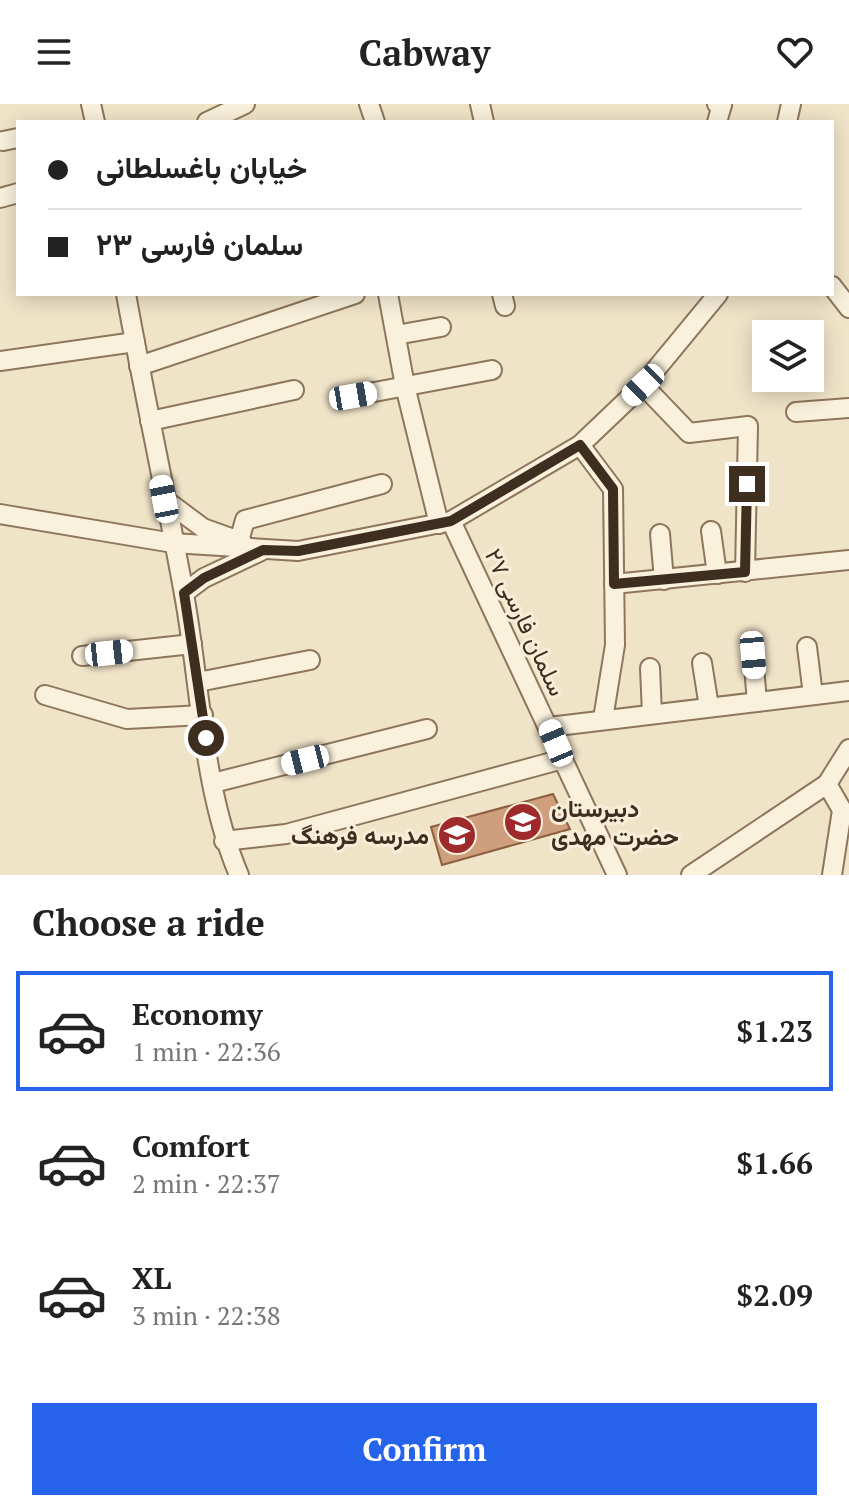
<!DOCTYPE html>
<html lang="en">
<head>
<meta charset="utf-8">
<style>
	body { margin:0; font-family:"PT Serif",Vazirmatn,serif; background:#f6f6f6; color:#222; height:100vh; display:flex; flex-direction:column; font-size:30px; white-space:nowrap }
	* { box-sizing:border-box; margin:0 }
	p { font-size:26px; color:#767676 }
	.icon { flex:none; width:44px; height:44px; fill:none; stroke:currentColor; stroke-width:2; stroke-linecap:round; stroke-linejoin:round }
	.map { position:relative; height:771px; overflow:hidden }
	.drawer { display:flex; flex-direction:column; background:#fff; flex:1 }
	.drawer>* { flex:none }
	.hud { position:absolute; left:16px; top:16px; width:818px; height:176px; border-radius:0px; box-shadow:0 4px 20px #0003; display:grid; align-content:center; height:176px; padding:0 32px; background:#fff }
	.controls { position:absolute; left:752px; top:216px; display:grid; gap:16px }
	.controls a { display:grid; place-items:center; width:72px; height:72px; border-radius:0px; background:#fff; box-shadow:0 4px 20px #0003; font-size:40px }
	.end { position:absolute; width:36px; height:36px; margin:-18px; border:10px solid #3d2e20; background:#fff; box-shadow:0 0 0 4px #fff }
	.from { border-radius:50% }
	.car { position:absolute; width:24px; height:48px; margin:-24px -12px; border-radius:10px; box-shadow:0 0 6px 2px #0007; background:linear-gradient(#fff 24%,#345 0 40%,#fff 0 76%,#345 0 86%,#fff 0) }
	.hud b { display:flex; align-items:center; gap:28px; height:76px; font-size:30px }
	.hud b+b { border-top:2px solid #e0e0e0 }
	.hud i { width:20px; height:20px; background:#222 }
	ul { padding:0; list-style:none }
	li { display:flex; align-items:center; gap:24px; height:120px; margin:0 16px 12px; padding:0 16px; border:4px solid transparent; border-radius:0px }
	li div { flex:1 }
	li b { display:block; font-size:30px }
	li em { font-style:normal; font-weight:800 }
	li.active { border-color:#2563eb }
	li>.icon { width:72px; height:72px; stroke-width:1.5 }
	h2 { padding:0 32px; font-size:36px; line-height:96px }
	.action { display:flex; gap:16px; margin-top:auto; padding:16px 32px }
	.action a { flex:1; height:92px; border-radius:0px; background:#2563eb; color:#fff; font-size:32px; font-weight:800; line-height:92px; text-align:center }
	header { display:flex; justify-content:space-between; align-items:center; height:104px; padding:0 32px; background:#fff; font-size:36px; font-weight:800 }
	.map>svg:first-child { display:block }
	.building { fill:#cf9f7d; stroke:#8d5f41; stroke-width:2 }
	.lines { fill:none; stroke-linecap:round; stroke-linejoin:round }
	.minor-casing { stroke:#8d765c; stroke-width:22 }
	.minor { stroke:#faf1dc; stroke-width:18 }
	.route { stroke:#3d2e20; stroke-width:10 }
	.labels { text-anchor:middle; dominant-baseline:central; stroke-width:6; stroke-linejoin:round; paint-order:stroke }
	.street-label { font-size:24px; fill:#3d2e20; stroke:#f7eed8 }
	.poi-label { font-size:24px; font-weight:bold; fill:#3d2e20; stroke:#f7eed8; text-anchor:start }
</style>
</head>
<body>
<header><svg class="icon" aria-label="menu" viewBox="0 0 24 24"><path d="M4 6h16M4 12h16M4 18h16"/></svg>Cabway<svg class="icon" aria-label="heart" viewBox="0 0 24 24"><path d="M12 20l-8-8c-3-5 5-10 8-4 3-6 11-1 8 4z"/></svg></header>
<div class="map">
<svg width="849" height="771" viewBox="0 0 849 771">
	<rect width="100%" height="100%" fill="#f0e4c8"/>
	<polygon class="building" points="553,690 570,725 442,761 431,723"/>
	<g class="lines">
		<defs>
			<g id="minor">
				<polyline points="91,0 95,18"/>
				<polyline points="369,0 375,18"/>
				<polyline points="480,0 484,18"/>
				<polyline points="717,0 722,1 717,18"/>
				<polyline points="207,18 245,0"/>
				<polyline points="787,18 791,0"/>
				<polyline points="3,37 18,34"/>
				<polyline points="0,94 18,89"/>
				<polyline points="832,182 849,204"/>
				<path d="M 126,190 C 144,290 166,390 184,490 C 201,583 202,684 239,771"/>
				<polyline points="388,190 405,282 439,420"/>
				<polyline points="502,190 505,202"/>
				<polyline points="396,231 441,223"/>
				<polyline points="0,257 135,238"/>
				<polyline points="139,262 355,190"/>
				<polyline points="643,281 689,329 748,322 745,468"/>
				<polyline points="353,292 492,266"/>
				<polyline points="796,308 849,304"/>
				<polyline points="150,317 294,286"/>
				<polyline points="580,341 613,385 615,541 603,615"/>
				<polyline points="164,395 203,424 242,438"/>
				<polyline points="0,410 173,439 298,447 451,417 580,341 643,281 718,190"/>
				<polyline points="451,417 617,771"/>
				<polyline points="711,427 717,470"/>
				<polyline points="660,430 664,476"/>
				<polyline points="239,437 245,416 382,380"/>
				<polyline points="614,480 849,456"/>
				<polyline points="184,489 204,474 261,447"/>
				<polyline points="807,543 813,591"/>
				<polyline points="753,551 757,598"/>
				<polyline points="82,552 192,540"/>
				<polyline points="702,559 709,603"/>
				<polyline points="650,564 652,610"/>
				<polyline points="198,578 310,556"/>
				<polyline points="45,591 127,615 203,611"/>
				<polyline points="549,623 849,587"/>
				<polyline points="213,679 427,625"/>
				<polyline points="827,680 842,706 832,771"/>
				<polyline points="224,737 286,730 563,655"/>
				<polyline points="691,771 827,680 849,645"/>
			</g>
		</defs>
		<use href="#minor" class="minor-casing"/>
		<use href="#minor" class="minor"/>
	</g>
	<g class="lines">
		<polyline class="route" points="206,634 184,489 204,474 263,446 298,447 451,417 580,341 613,385 614,480 745,468 747,380"/>
	</g>
	<defs>
		<symbol id="school-disc" viewBox="-11 -11 22 22"><circle r="9.5" fill="#9e2a2b" stroke="#f7eed8"/><path d="M0-5L7-2L0 1L-7-2ZM-4 1L0 2.5L4 1V4Q0 6-4 4Z" fill="#fff"/></symbol>
	</defs>
	<g fill-rule="evenodd">
		<use href="#school-disc" x="501" y="696" width="44" height="44"/>
		<use href="#school-disc" x="435" y="709" width="44" height="44"/>
	</g>
	<g class="labels">
		<g class="street-label">
			<text transform="translate(526 518) rotate(65)">سلمان فارسی ۲۷</text>
		</g>
		<g class="poi-label">
			<text x="551" y="704">دبیرستان<tspan x="551" dy="28">حضرت مهدی</tspan></text>
			<text x="429" y="731" text-anchor="end">مدرسه فرهنگ</text>
		</g>
	</g>
</svg>
<div class="controls">
<a><svg class="icon" aria-label="layers" viewBox="0 0 24 24"><path d="M12 4l9 5-9 5-9-5zM3 14l9 5 9-5"/></svg></a>
</div>
<i class="end from" style="left:206px;top:634px"></i>
<i class="end" style="left:747px;top:380px"></i>
<i class="car" style="left:643px;top:281px;rotate:226deg"></i>
<i class="car" style="left:353px;top:292px;rotate:80deg"></i>
<i class="car" style="left:164px;top:395px;rotate:349deg"></i>
<i class="car" style="left:109px;top:549px;rotate:84deg"></i>
<i class="car" style="left:753px;top:551px;rotate:175deg"></i>
<i class="car" style="left:556px;top:639px;rotate:337deg"></i>
<i class="car" style="left:305px;top:656px;rotate:256deg"></i>
<div class="hud">
<b><i class="from"></i>خیابان باغسلطانی</b>
<b><i></i>سلمان فارسی ۲۳</b>
</div>
</div>
<section class="drawer">
<h2>Choose a ride</h2>
<ul>
<li class="active"><svg class="icon" aria-label="car" viewBox="0 0 24 24"><path d="M5 17H2v-5l4-1 3-4h7l3 4 3 1v5h-3M9 17h6M6 11h13"/><circle cx="7" cy="17" r="2"/><circle cx="17" cy="17" r="2"/></svg><div><b>Economy</b><p>1 min · 22:36</p></div><em>$1.23</em></li>
<li><svg class="icon" aria-label="car" viewBox="0 0 24 24"><path d="M5 17H2v-5l4-1 3-4h7l3 4 3 1v5h-3M9 17h6M6 11h13"/><circle cx="7" cy="17" r="2"/><circle cx="17" cy="17" r="2"/></svg><div><b>Comfort</b><p>2 min · 22:37</p></div><em>$1.66</em></li>
<li><svg class="icon" aria-label="car" viewBox="0 0 24 24"><path d="M5 17H2v-5l4-1 3-4h7l3 4 3 1v5h-3M9 17h6M6 11h13"/><circle cx="7" cy="17" r="2"/><circle cx="17" cy="17" r="2"/></svg><div><b>XL</b><p>3 min · 22:38</p></div><em>$2.09</em></li>
</ul>
<div class="action"><a>Confirm</a></div>
</section>
</body>
</html>
